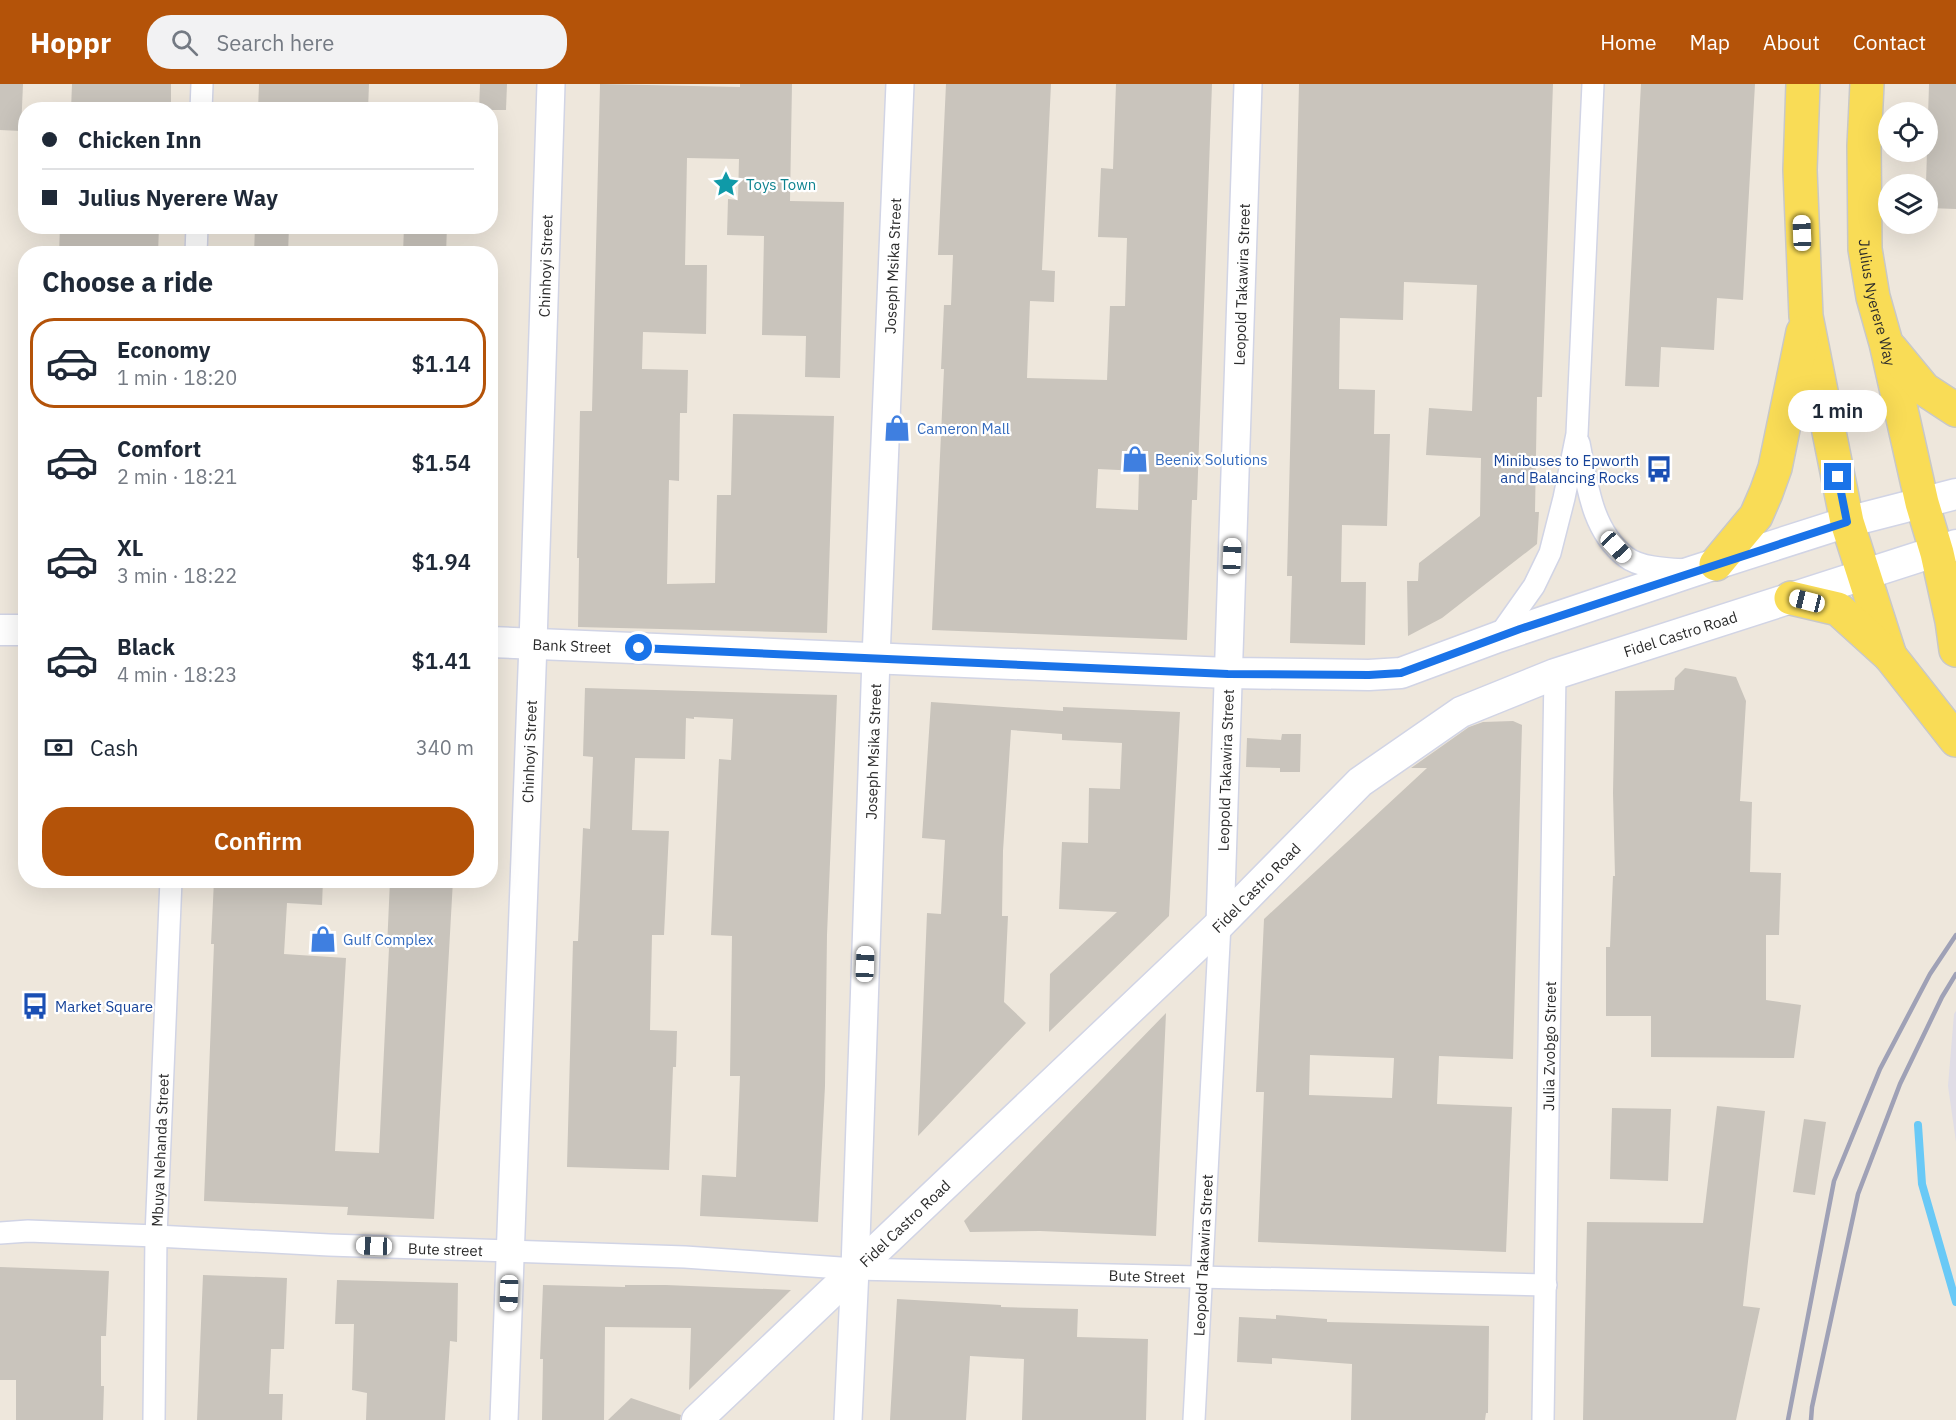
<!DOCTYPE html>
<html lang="en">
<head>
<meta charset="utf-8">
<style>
	body { margin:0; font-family:"IBM Plex Sans",sans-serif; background:#f2f2f3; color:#1f2937; height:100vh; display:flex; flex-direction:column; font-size:22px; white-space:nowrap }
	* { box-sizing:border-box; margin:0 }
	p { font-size:20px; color:#747a83 }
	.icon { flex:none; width:33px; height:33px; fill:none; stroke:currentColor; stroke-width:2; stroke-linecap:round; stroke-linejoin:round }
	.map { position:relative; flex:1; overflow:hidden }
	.panel { position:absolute; left:18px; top:162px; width:480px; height:642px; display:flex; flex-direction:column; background:#fff; border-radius:24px; box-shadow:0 6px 24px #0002 }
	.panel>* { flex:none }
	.hud { position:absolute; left:18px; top:18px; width:480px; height:132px; border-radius:24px; box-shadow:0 6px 24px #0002; display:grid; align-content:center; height:132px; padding:0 24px; background:#fff }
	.tools { position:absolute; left:1878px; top:18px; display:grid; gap:12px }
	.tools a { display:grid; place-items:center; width:60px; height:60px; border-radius:50%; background:#fff; box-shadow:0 6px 24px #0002; font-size:30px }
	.end { position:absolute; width:27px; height:27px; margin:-14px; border:8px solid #1a73e8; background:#fff; box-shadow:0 0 0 3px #fff }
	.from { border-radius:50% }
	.bubble { position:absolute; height:42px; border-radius:21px; background:#fff; box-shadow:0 6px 24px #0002; font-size:20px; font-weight:600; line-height:42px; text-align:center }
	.car { position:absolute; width:18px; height:36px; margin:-18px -9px; border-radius:8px; box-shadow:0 0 4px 2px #0007; background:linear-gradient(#fff 24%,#345 0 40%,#fff 0 76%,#345 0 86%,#fff 0) }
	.hud b { display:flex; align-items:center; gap:21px; height:57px; font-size:22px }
	.hud b+b { border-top:2px solid #e0e1e3 }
	.hud i { width:15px; height:15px; background:#1f2937 }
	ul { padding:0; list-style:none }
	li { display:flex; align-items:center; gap:18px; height:90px; margin:0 12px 9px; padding:0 12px; border:3px solid transparent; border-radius:24px }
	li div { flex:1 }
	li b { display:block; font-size:22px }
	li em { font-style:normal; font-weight:600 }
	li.current { border-color:#b45309 }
	li>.icon { width:54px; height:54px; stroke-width:1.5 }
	h2 { padding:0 24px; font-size:27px; line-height:72px }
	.pay { display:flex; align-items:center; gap:15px; height:66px; padding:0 24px; font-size:22px }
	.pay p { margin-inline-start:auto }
	.button { display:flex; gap:12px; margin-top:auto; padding:12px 24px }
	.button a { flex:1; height:69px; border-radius:24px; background:#b45309; color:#fff; font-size:24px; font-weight:600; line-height:69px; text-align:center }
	header { display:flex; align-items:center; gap:36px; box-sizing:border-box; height:84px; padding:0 30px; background:#b45309; color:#fff }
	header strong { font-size:28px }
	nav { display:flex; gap:33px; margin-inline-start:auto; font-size:21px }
	.search { width:420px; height:54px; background:#f2f2f3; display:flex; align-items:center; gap:15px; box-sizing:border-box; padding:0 21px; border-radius:24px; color:#747a83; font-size:22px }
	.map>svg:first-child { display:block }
	.industrial { fill:#e0dde6 }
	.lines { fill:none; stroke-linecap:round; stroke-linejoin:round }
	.stream { stroke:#69c9f6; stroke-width:8 }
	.building { fill:#c9c4bc; fill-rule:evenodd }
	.minor-casing { stroke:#d1d4e5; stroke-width:24 }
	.tertiary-casing { stroke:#d1d4e5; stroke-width:30 }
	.secondary-casing { stroke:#d1d4e5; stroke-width:33 }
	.primary-casing { stroke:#c8c8c8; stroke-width:36 }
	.minor { stroke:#fff; stroke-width:21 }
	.tertiary { stroke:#fff; stroke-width:27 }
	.secondary { stroke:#fff; stroke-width:30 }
	.primary { stroke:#f9dc56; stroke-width:33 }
	.rail { stroke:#9fa1b6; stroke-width:4.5 }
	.route { stroke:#1a73e8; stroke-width:8 }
	.labels { text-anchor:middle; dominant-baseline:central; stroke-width:4.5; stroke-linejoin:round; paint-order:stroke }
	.culture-label { font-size:15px; fill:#0d838f; stroke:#fff; text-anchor:start }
	.street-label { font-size:15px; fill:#2b2b2b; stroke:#fff }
	.shop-label { font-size:15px; fill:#366cbe; stroke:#fff; text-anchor:start }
	.transit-label { font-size:15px; fill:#164399; stroke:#fff; text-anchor:end }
</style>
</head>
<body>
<header>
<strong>Hoppr</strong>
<div class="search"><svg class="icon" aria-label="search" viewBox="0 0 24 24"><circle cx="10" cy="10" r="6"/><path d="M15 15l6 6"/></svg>Search here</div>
<nav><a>Home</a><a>Map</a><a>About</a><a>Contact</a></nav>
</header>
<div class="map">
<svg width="1956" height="1336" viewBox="0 0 1956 1336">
	<rect width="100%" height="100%" fill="#eee7dc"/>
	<polygon class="industrial" points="1956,927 1956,1058 1948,1002 1954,930"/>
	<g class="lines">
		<polyline class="stream" points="1918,1041 1922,1100 1956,1218"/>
	</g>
	<g class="building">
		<polygon points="0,0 23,0 21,47 0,46"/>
		<polygon points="72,0 171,0 171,26 71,26"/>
		<polygon points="259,0 369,0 368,26 258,26"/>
		<polygon points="480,0 507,0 506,26 479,26"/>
		<polygon points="600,0 740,3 740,0 792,0 790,117 844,118 840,294 805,293 806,252 762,251 764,152 727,151 728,115 738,116 739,75 687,74 685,181 707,181 706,250 643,248 642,285 688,286 687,329 680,329 679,397 669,396 667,500 715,499 717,411 731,411 733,330 834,332 827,549 578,543 579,474 577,474 580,327 592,327"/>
		<path d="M 946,0 L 1051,0 L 1042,186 L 1055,187 L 1054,218 L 1030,217 L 1027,294 L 1107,296 L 1110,222 L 1125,222 L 1127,154 L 1098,153 L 1101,84 L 1113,85 L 1116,0 L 1212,0 L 1197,416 L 1192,416 L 1187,556 L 932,546 L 944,285 L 941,285 L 944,221 L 951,221 L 953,171 L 938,171 ZM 1098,385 L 1139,387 L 1138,426 L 1096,424 Z"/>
		<polygon points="1299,0 1553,0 1542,313 1537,313 1535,428 1539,428 1537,460 1442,534 1408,552 1407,497 1418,497 1419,479 1480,432 1481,374 1426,371 1429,324 1472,327 1477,201 1404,198 1403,236 1340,234 1339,305 1375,306 1374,350 1390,350 1387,442 1342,441 1341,498 1366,498 1365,561 1290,559 1292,492 1287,492"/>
		<polygon points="1641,0 1755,0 1743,216 1717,214 1714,266 1661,263 1659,303 1625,302"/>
		<polygon points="1929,0 1956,0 1956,125 1928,124 1926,100"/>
		<polygon points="60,142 159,142 158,170 59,170"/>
		<polygon points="255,142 289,142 288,170 254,170"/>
		<polygon points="404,142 447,142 446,170 403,170"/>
		<polygon points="1685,584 1736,593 1746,617 1740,717 1752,718 1750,788 1781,789 1779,851 1766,851 1766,916 1801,921 1794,974 1651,973 1651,932 1606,932 1606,863 1610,863 1613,792 1615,792 1613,709 1615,607 1674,606 1675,594"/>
		<polygon points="585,604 837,611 827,851 825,1002 818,1138 700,1132 702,1091 736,1093 740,992 730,992 732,852 711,851 719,675 731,676 733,635 694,633 694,635 686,634 685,675 635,674 632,746 669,747 664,851 652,851 650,946 677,947 676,983 673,983 669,1086 567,1083 573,857 578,857 583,744 590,745 593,673 583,672"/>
		<polygon points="931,618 1063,627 1063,623 1180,628 1169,832 1049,948 1050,890 1117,828 1059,825 1062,758 1088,759 1089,704 1120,705 1122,659 1062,656 1062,650 1011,646 1003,767 1002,832 1008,832 1004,918 1026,939 918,1052 927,829 941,830 945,756 922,754"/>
		<path d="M 1513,637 L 1522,641 L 1513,975 L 1439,972 L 1437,1020 L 1512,1023 L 1506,1168 L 1258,1158 L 1264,1008 L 1256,1008 L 1264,835 L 1427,684 L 1411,684 L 1469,643 L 1483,638 ZM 1310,971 L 1394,974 L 1392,1014 L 1309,1011 Z"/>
		<polygon points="1282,650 1301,650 1300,688 1280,688 1280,684 1246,683 1247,654 1281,656"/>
		<polygon points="214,796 323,796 322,821 287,819 284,870 346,874 335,1067 379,1069 389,864 387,864 390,796 453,796 434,1135 347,1131 348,1123 204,1117 214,860 211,860"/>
		<polygon points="1166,929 1156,1152 1040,1147 970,1148 964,1137"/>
		<polygon points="1717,1022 1765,1027 1743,1222 1760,1224 1736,1336 1583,1336 1587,1138 1703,1139"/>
		<polygon points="1612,1024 1671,1025 1668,1097 1610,1095"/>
		<polygon points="1804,1035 1826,1038 1815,1111 1793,1108"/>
		<polygon points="0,1183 109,1187 106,1252 101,1252 101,1302 104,1302 103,1336 16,1336 16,1296 0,1296"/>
		<polygon points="203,1191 287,1194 284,1265 271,1265 269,1310 283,1310 282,1336 197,1336"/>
		<polygon points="337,1196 458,1199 457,1258 450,1257 445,1336 366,1336 367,1309 352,1306 354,1240 335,1240"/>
		<polygon points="543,1201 625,1203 625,1201 666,1201 791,1206 689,1306 691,1244 605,1243 604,1336 542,1336 543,1275 540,1275"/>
		<polygon points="897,1215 1001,1221 1001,1223 1078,1225 1077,1253 1148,1255 1146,1336 1022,1336 1024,1275 970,1272 966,1336 890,1336"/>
		<polygon points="1276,1231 1327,1235 1327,1238 1489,1242 1488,1329 1486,1329 1485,1336 1351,1336 1352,1280 1272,1274 1272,1280 1237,1278 1239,1233 1276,1235"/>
		<polygon points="631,1314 681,1331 680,1336 608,1336"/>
	</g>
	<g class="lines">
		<defs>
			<g id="minor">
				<polyline points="201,26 202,0"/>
				<polyline points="196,170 197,142"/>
				<path d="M 1579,359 C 1587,399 1591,446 1626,473 C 1640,484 1668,485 1685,486"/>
				<polyline points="1498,553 1534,502 1550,469 1564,414 1577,350 1593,0"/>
				<path id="s1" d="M 0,1149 L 28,1147 L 156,1152 L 329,1161 L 685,1173 L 855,1185 L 1546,1201"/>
				<path id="s2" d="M 154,1336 L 156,1152 L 171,796"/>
				<path id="s3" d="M 1194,1336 L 1220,840"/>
				<path id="s4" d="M 1543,1336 L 1555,590"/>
			</g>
			<g id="tertiary">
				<path id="s5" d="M 1220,840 L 1248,0"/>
				<path id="s6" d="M 504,1336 L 533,559 L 551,0"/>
				<path id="s7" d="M 848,1336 L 855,1185 L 876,574 L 900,0"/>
			</g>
			<g id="secondary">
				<polyline points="0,546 26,546"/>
				<path id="s8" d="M 490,558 L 1228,589 L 1369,591 L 1401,589 L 1498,553 L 1694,487 L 1847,438 L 1956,410"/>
				<path id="s9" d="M 697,1336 L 1220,840 L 1360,698 L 1461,628 L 1555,590 L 1956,461"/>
			</g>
			<g id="primary">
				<polyline points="1803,0 1800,86 1806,232 1847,438 1890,572"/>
				<path id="s10" d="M 1867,0 L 1864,62 L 1865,165 L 1873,213 L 1886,259 L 1922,419 L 1937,469 L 1952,537 L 1956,566"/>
				<polyline points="1891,265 1924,305 1956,326"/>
				<polyline points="1716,480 1756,432 1766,409 1775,384 1803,248"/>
				<polyline points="1791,514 1838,525 1890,572 1956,656"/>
			</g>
		</defs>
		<use href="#minor" class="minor-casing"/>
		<use href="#tertiary" class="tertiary-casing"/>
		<use href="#secondary" class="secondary-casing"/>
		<use href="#primary" class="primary-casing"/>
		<use href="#minor" class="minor"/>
		<use href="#tertiary" class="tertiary"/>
		<use href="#secondary" class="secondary"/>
		<use href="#primary" class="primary"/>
		<g class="rail">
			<polyline points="1788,1336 1834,1097 1880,985 1930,890 1956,851"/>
			<polyline points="1811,1336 1812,1323 1858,1110 1900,1000 1942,913 1956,890"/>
		</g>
	</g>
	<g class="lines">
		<polyline class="route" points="639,564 1228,590 1369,591 1401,589 1520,545 1847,438 1838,393"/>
	</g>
	<defs>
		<symbol id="sight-bare" viewBox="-9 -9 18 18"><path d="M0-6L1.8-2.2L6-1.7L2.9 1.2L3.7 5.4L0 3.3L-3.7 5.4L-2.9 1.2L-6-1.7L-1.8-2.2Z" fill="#0f9aa8" stroke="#fff" stroke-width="2.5" paint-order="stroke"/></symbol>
		<symbol id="shop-bare" viewBox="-9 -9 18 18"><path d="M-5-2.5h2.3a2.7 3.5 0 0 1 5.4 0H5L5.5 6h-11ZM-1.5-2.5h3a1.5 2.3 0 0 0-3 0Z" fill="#3f7fe0" stroke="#fff" stroke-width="2.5" paint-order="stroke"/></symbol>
		<symbol id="bus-bare" viewBox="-9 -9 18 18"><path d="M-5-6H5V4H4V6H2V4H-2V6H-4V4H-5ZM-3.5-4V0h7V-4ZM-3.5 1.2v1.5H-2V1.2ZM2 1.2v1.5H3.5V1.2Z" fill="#1a4fb4" stroke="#fff" stroke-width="2.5" paint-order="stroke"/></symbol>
	</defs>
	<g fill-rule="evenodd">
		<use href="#sight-bare" x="707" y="81" width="38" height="38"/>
		<use href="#shop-bare" x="878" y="325" width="38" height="38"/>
		<use href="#shop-bare" x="1116" y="356" width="38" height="38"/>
		<use href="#bus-bare" x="1640" y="366" width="38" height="38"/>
		<use href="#shop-bare" x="304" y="836" width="38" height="38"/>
		<use href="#bus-bare" x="16" y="903" width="38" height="38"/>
	</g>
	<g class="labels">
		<g class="culture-label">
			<text x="746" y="100">Toys Town</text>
		</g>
		<g class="street-label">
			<text stroke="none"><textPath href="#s6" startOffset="1155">Chinhoyi Street</textPath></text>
			<text stroke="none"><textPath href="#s7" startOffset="1155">Joseph Msika Street</textPath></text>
			<text stroke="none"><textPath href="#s5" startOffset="640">Leopold Takawira Street</textPath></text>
			<text stroke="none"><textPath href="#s10" startOffset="220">Julius Nyerere Way</textPath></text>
			<text stroke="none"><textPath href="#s9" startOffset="1276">Fidel Castro Road</textPath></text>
			<text stroke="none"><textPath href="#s8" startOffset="82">Bank Street</textPath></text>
			<text stroke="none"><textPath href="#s6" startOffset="669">Chinhoyi Street</textPath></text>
			<text stroke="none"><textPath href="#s7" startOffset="669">Joseph Msika Street</textPath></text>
			<text stroke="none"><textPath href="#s5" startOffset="154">Leopold Takawira Street</textPath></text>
			<text stroke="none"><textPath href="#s9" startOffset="772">Fidel Castro Road</textPath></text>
			<text stroke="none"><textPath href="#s4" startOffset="374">Julia Zvobgo Street</textPath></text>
			<text stroke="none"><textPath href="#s2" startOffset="270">Mbuya Nehanda Street</textPath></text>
			<text stroke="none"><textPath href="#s9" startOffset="286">Fidel Castro Road</textPath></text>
			<text stroke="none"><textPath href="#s1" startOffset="446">Bute street</textPath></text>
			<text stroke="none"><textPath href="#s3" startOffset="165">Leopold Takawira Street</textPath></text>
			<text stroke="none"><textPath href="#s1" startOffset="1148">Bute Street</textPath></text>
		</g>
		<g class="shop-label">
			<text x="917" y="344">Cameron Mall</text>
			<text x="1155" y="375">Beenix Solutions</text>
			<text x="343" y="855">Gulf Complex</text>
		</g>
		<g class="transit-label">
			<text x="1639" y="376">Minibuses to Epworth<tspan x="1639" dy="17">and Balancing Rocks</tspan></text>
			<text x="55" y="922" text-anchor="start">Market Square</text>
		</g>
	</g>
</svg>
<div class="tools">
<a><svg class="icon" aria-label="locate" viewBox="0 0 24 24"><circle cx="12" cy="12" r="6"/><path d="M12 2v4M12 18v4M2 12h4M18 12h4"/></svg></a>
<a><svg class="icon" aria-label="layers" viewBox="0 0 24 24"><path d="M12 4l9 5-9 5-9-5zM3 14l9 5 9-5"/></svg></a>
</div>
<i class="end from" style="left:639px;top:564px"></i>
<i class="end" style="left:1838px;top:393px"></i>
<div class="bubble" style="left:1788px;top:306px;width:99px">1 min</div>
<i class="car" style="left:1802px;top:149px;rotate:358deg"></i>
<i class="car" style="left:1616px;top:463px;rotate:137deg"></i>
<i class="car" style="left:1232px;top:472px;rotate:2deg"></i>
<i class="car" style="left:1807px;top:517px;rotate:284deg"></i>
<i class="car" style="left:865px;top:880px;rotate:2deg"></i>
<i class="car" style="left:374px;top:1162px;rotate:272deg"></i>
<i class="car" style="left:509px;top:1209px;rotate:182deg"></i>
<div class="hud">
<b><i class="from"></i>Chicken Inn</b>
<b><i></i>Julius Nyerere Way</b>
</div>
<section class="panel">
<h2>Choose a ride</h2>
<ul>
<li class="current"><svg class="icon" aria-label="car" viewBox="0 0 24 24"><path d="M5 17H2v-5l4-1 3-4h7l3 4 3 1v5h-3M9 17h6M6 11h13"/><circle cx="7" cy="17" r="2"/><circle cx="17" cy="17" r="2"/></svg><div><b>Economy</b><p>1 min · 18:20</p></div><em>$1.14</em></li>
<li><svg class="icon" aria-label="car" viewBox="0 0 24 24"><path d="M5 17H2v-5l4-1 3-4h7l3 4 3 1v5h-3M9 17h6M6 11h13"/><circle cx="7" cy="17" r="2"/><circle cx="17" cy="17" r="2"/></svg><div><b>Comfort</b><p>2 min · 18:21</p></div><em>$1.54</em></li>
<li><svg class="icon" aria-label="car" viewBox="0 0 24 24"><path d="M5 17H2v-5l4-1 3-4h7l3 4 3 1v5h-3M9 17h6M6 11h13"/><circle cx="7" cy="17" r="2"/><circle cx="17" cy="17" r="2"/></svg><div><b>XL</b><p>3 min · 18:22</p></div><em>$1.94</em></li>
<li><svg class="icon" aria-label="car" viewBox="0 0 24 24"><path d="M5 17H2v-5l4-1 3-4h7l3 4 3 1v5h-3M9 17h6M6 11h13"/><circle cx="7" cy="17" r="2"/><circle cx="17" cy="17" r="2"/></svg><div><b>Black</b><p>4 min · 18:23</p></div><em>$1.41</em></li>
</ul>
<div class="pay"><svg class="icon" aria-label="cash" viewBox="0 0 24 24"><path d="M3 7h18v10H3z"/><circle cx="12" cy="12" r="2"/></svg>Cash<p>340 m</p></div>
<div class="button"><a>Confirm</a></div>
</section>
</div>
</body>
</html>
